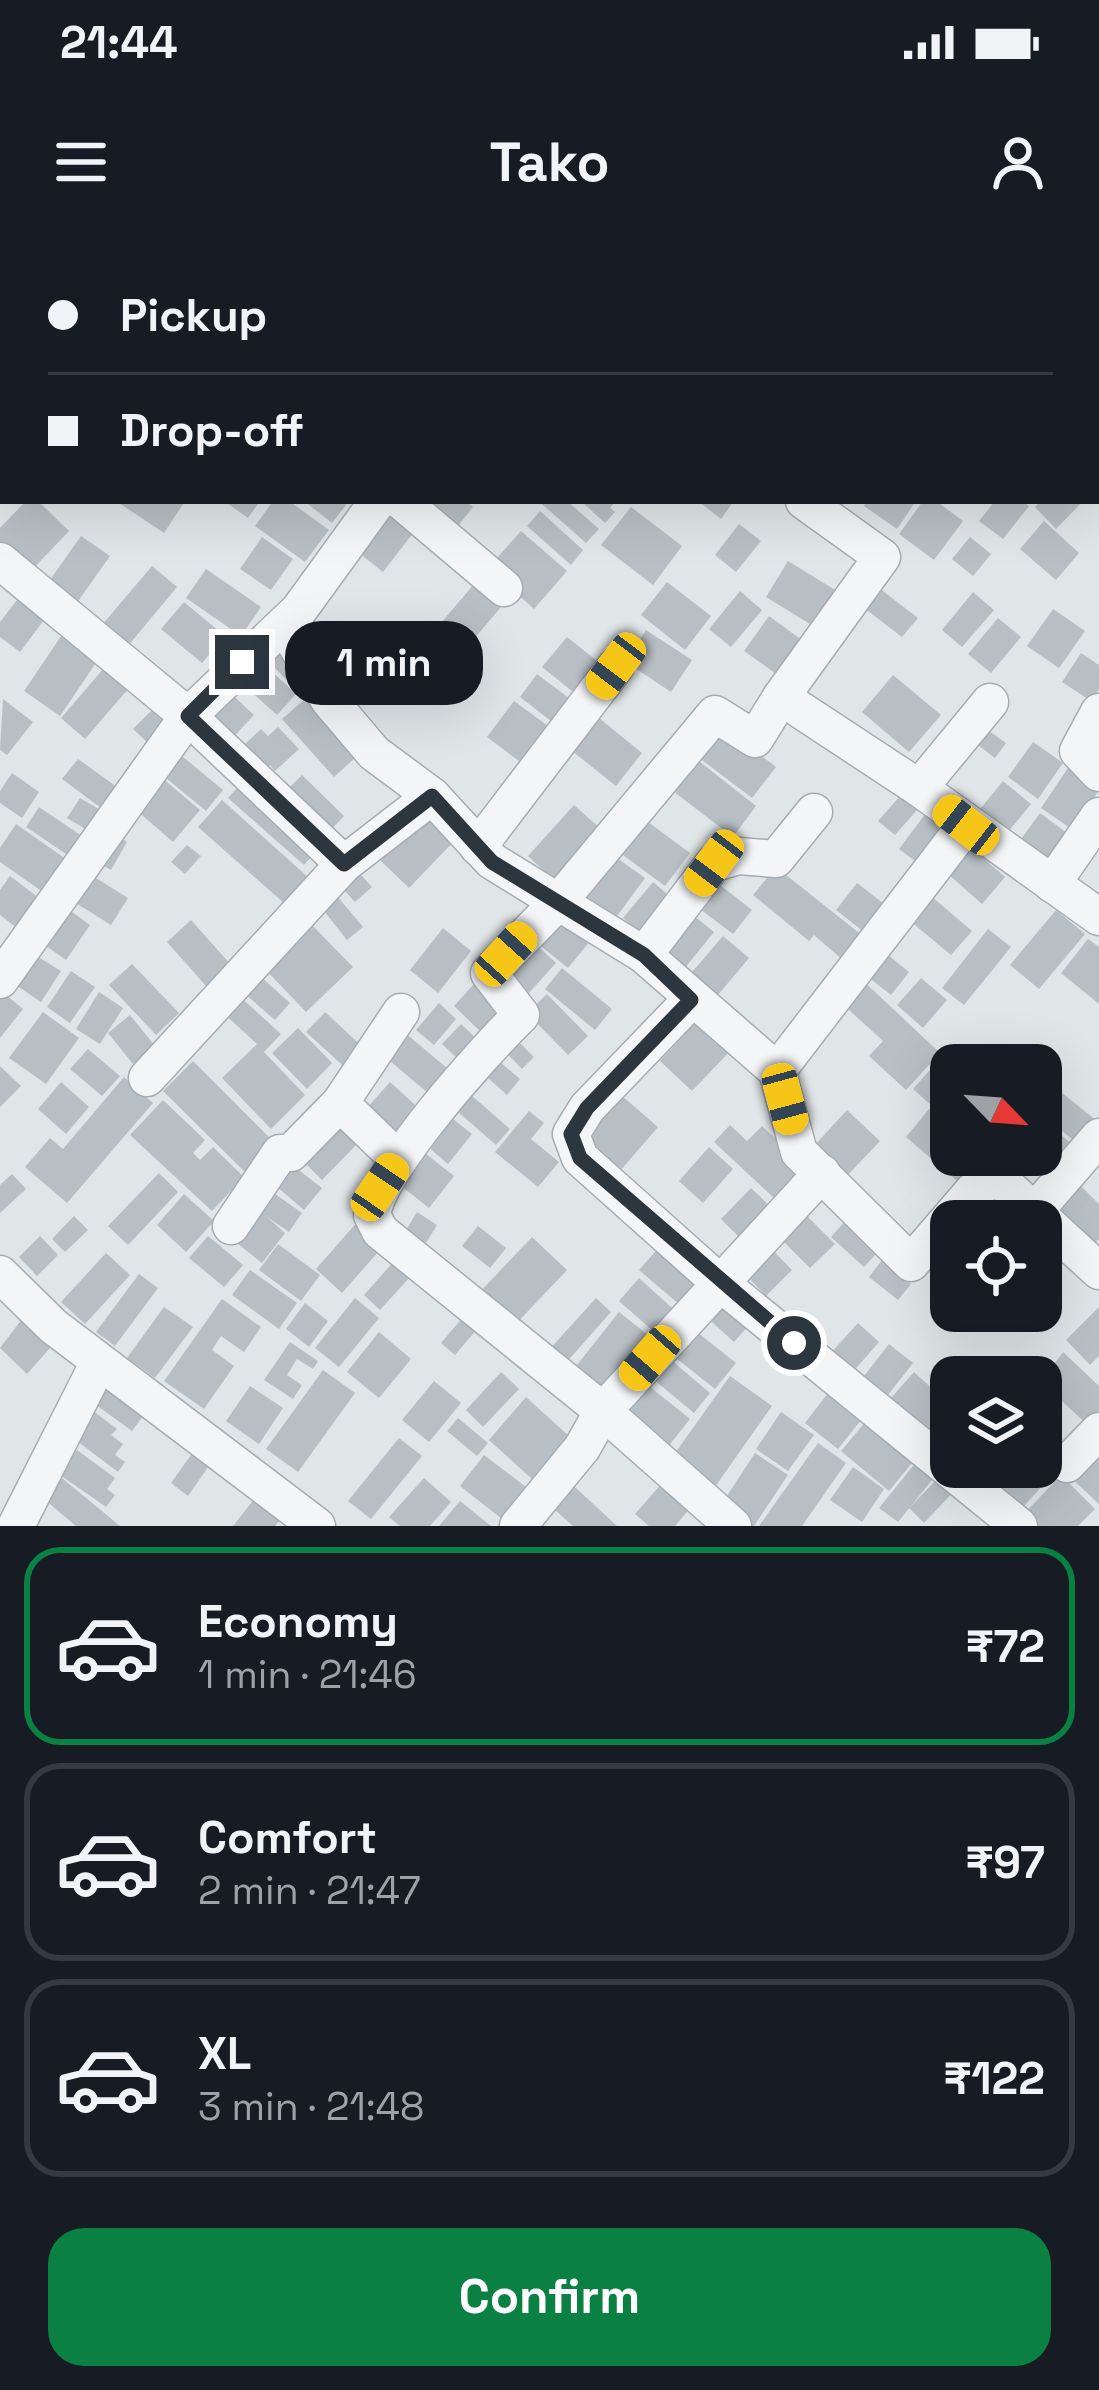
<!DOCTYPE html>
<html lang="en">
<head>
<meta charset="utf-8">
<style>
	body { margin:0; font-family:"Space Grotesk",sans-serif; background:#242831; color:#f1f3f6; height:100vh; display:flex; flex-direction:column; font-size:45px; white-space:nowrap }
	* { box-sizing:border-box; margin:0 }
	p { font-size:39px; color:#9ea1a6 }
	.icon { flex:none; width:66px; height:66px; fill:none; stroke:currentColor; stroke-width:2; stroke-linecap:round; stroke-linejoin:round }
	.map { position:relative; height:1286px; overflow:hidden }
	.drawer { display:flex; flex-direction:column; background:#171b24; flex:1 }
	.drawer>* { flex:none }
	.guide { position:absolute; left:0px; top:0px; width:1101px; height:264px; box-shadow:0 12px 48px #0002; display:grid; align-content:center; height:264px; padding:0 48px; background:#171b24 }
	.needle { width:78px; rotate:115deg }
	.tools { position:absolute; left:930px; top:804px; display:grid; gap:24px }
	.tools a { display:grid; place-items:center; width:132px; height:132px; border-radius:24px; background:#171b24; box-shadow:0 12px 48px #0002; font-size:60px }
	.end { position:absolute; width:54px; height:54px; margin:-27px; border:15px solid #2b363e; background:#fff; box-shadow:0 0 0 6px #fff }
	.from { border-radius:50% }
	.bubble { position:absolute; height:84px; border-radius:36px; background:#171b24; box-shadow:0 12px 48px #0002; font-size:39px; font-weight:700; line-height:84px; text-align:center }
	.car { position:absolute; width:36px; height:72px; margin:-36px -18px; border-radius:15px; box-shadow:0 0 9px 3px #0007; background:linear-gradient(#f5c518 24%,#345 0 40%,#f5c518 0 76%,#345 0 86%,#f5c518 0) }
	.guide b { display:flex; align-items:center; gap:42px; height:114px; font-size:45px }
	.guide b+b { border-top:3px solid #363941 }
	.guide i { width:30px; height:30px; background:#f1f3f6 }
	ul { padding:21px 0 0; list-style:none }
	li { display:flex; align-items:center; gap:36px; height:198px; margin:0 24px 18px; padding:0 24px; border:6px solid #363941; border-radius:36px }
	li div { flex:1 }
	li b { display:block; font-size:45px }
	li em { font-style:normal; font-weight:700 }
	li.on { border-color:#0b8043 }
	li>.icon { width:108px; height:108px; stroke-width:1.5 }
	.cta { display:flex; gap:24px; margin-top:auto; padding:24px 48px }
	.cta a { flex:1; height:138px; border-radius:36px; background:#0b8043; color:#fff; font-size:48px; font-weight:700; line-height:138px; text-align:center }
	.status { display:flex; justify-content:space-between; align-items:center; height:84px; padding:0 60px; background:#171b24; direction:ltr }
	.status svg { height:33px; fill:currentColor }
	header { display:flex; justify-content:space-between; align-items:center; height:156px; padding:0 48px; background:#171b24; font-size:54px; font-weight:700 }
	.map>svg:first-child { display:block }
	.building { fill:#b8bfc4 }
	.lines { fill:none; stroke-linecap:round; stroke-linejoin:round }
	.minor-casing { stroke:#a6adb2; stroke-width:39 }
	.minor { stroke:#f3f5f7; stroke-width:36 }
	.route { stroke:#2b363e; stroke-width:15 }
</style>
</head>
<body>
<div class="status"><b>21:44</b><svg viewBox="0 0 49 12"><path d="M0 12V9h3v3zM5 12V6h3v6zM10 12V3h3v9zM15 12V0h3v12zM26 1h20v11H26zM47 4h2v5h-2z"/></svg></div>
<header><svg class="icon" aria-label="menu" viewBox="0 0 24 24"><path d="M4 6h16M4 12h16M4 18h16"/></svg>Tako<svg class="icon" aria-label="person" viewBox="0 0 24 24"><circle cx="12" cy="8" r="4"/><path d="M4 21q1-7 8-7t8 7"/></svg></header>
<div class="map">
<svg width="1099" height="1286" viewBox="0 0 1099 1286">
	<rect width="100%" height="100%" fill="#e0e5e8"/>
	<g class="building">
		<polygon points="26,261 38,261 69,291 29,333 0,305 0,288"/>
		<polygon points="116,261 185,261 164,293"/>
		<polygon points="224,261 260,261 248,278"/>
		<polygon points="273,261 289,261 329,290 305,322 255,286"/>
		<polygon points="304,261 349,261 332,283"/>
		<polygon points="392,261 420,284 383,332 354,309"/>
		<polygon points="416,261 465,261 473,267 454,291"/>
		<polygon points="546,261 567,261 599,289 586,303 542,264"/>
		<polygon points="581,261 616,261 610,268 615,272 605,283"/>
		<polygon points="698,261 734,261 721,279"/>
		<polygon points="867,261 916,261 897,289 864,266"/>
		<polygon points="923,261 936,261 963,281 934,320 899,294"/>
		<polygon points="995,261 1022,261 1029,266 1003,299 979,281"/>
		<polygon points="1041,261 1083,261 1056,289 1035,267"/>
		<polygon points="631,267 682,306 653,345 601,305"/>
		<polygon points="540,271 583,310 571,325 527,286"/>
		<polygon points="1044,281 1079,313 1056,340 1020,309"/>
		<polygon points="739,284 761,301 736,332 715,315"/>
		<polygon points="521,291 567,331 534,369 488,328"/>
		<polygon points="81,296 110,316 74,367 45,347"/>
		<polygon points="262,297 293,319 271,350 240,329"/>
		<polygon points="970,297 991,314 973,336 952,319"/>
		<polygon points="788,321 845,356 823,392 766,357"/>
		<polygon points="152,326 177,347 127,407 102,385"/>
		<polygon points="206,329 261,367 241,396 186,358"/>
		<polygon points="481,336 508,359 467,407 440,384"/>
		<polygon points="667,342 711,376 685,410 641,375"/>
		<polygon points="875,345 918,378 902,397 860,365"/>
		<polygon points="24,351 50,372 20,412 0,397 0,382"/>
		<polygon points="740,351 762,370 731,407 709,389"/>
		<polygon points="973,352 994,370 962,407 942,390"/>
		<polygon points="184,362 225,396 202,423 161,389"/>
		<polygon points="1053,369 1085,391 1059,428 1027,406"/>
		<polygon points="769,376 810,406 786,441 744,411"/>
		<polygon points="998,378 1021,397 991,433 968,414"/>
		<polygon points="68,386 104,411 60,476 24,451"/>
		<polygon points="646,390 692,420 671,452 626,422"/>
		<polygon points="275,395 313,434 296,450 259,411"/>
		<polygon points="567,397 607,429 583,460 542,427"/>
		<polygon points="1081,413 1099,425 1099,449 1091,461 1062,442"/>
		<polygon points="255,416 296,454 277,475 236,438"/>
		<polygon points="111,420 135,441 85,499 61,478"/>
		<polygon points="537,434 578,465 560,488 520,457"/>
		<polygon points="893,435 941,475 909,512 862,472"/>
		<polygon points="223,446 254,475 226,505 195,475"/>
		<polygon points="3,459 33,482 7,515 0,510"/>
		<polygon points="305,459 357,516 334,537 282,479"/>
		<polygon points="514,461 559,494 531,530 487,497"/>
		<polygon points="155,467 169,482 148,503 133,489"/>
		<polygon points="599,478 642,513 616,546 572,511"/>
		<polygon points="718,482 776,527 752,558 694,514"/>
		<polygon points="979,484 1006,503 995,518 969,498"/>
		<polygon points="278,487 299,509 275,531 270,525 255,538 234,514 261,489 268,496"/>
		<polygon points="1033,502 1063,523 1038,559 1008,537"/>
		<polygon points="177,512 223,550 206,571 160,533"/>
		<polygon points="690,514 756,566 733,597 665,545"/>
		<polygon points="78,519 117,547 101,568 62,539"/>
		<polygon points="1068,528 1099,549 1076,592 1041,568"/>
		<polygon points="12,533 39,552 22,578 0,563 0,551"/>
		<polygon points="302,535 344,576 322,599 280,557"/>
		<polygon points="162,538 200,570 173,602 135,569"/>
		<polygon points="244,540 320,607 304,625 228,558"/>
		<polygon points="1003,541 1031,564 1004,597 976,574"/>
		<polygon points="909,546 925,561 895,595 878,581"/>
		<polygon points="80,558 102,571 89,591 67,578"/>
		<polygon points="222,560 309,638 285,664 198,587"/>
		<polygon points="574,565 603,591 557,643 528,616"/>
		<polygon points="932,565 960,585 927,630 899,609"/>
		<polygon points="39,567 82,596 69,616 26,587"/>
		<polygon points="427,568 458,597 409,648 379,619"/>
		<polygon points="1040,573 1071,596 1050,625 1019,602"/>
		<polygon points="648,582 690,613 665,646 623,615"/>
		<polygon points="16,584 66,619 43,652 0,622 0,608"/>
		<polygon points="105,589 127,602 111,630 89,617"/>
		<polygon points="187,605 201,616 185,634 171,622"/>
		<polygon points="971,607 1005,637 982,664 948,634"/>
		<polygon points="617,618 645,638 612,683 584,662"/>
		<polygon points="351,624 372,647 355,662 334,639"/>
		<polygon points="776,627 873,704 852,728 814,695 809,701 753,655"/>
		<polygon points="88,633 128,658 111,685 71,660"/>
		<polygon points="10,636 39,658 17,688 0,675 0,650"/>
		<polygon points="715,641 752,670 733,694 696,666"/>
		<polygon points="653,642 672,658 642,695 623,678"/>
		<polygon points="857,643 896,673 874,700 836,670"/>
		<polygon points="332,650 363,687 347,700 317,662"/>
		<polygon points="924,650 972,691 951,715 903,675"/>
		<polygon points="57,661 90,685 66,720 32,696"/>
		<polygon points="564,670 595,695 568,728 537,703"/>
		<polygon points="687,670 714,692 680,734 653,711"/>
		<polygon points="1056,670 1085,694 1039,749 1010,725"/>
		<polygon points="191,680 232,726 207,747 167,702"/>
		<polygon points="309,682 353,727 306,772 263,727"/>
		<polygon points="443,688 471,711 438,753 410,730"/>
		<polygon points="988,689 1011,707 964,765 942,748"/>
		<polygon points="723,696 749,718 713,761 687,738"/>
		<polygon points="528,697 556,723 527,755 499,730"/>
		<polygon points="1088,699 1099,707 1099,764 1061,733"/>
		<polygon points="27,710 61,731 41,762 7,739"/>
		<polygon points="882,710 909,732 891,755 863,733"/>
		<polygon points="132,724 179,773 156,795 109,745"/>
		<polygon points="562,728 612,769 595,790 545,749"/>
		<polygon points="252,729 290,763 275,780 236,746"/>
		<polygon points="71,731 95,747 70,783 47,767"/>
		<polygon points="858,736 940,813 906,850 869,816 883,801 837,759"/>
		<polygon points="921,738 947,760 923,788 897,765"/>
		<polygon points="474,744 505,773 484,795 454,766"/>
		<polygon points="0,750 23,769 0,798"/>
		<polygon points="99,752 123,768 100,804 76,789"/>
		<polygon points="547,754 588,796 568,815 527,773"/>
		<polygon points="238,755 281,794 264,812 305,855 271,889 222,838 257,804 222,772"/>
		<polygon points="439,763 456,779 434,805 416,790"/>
		<polygon points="43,772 79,798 46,844 9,818"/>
		<polygon points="325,772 368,812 350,832 306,792"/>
		<polygon points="130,775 155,806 133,824 108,793"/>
		<polygon points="700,778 733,808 692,851 660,821"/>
		<polygon points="461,784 480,802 461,822 442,804"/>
		<polygon points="397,786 461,840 442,865 377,810"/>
		<polygon points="298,788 332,823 307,849 272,813"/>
		<polygon points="510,793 534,817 522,829 498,804"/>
		<polygon points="951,806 973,825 951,825 951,860 940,873 913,849"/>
		<polygon points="88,809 120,836 102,856 70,829"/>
		<polygon points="1034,810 1059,832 1041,853 1041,825 1020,825"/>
		<polygon points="491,814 520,839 507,855 478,829"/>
		<polygon points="193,821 277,905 248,935 163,851"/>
		<polygon points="0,826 21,846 0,867"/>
		<polygon points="124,837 153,863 67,963 25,927 50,898 63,909"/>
		<polygon points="61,842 89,867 66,894 38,869"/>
		<polygon points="390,842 425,874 395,906 361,875"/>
		<polygon points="463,848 510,889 496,905 449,864"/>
		<polygon points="1056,848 1097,881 1078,904 1041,874"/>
		<polygon points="621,855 658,887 620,931 582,899"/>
		<polygon points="163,860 205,900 193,913 200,920 213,907 244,937 212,971 130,895"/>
		<polygon points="929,869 951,887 951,915 987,917 963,946 906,897"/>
		<polygon points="442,870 472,894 448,924 419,899"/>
		<polygon points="847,870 880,901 845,938 812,908"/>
		<polygon points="529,871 544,883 531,899 559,922 538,947 495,912"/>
		<polygon points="334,878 359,902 322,940 298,916"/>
		<polygon points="730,885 747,901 762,886 804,925 774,958 714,902"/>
		<polygon points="1055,889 1079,911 1057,936 1034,915 1041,915 1041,904"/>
		<polygon points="416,906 454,936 429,968 391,938"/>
		<polygon points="709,907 733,929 703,963 679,941"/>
		<polygon points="998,915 1027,915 1013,933 995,919"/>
		<polygon points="283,918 322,948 304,970 269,940"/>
		<polygon points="159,933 178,952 128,1005 108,986"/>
		<polygon points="12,934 26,949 0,973 0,945"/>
		<polygon points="1075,940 1099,964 1099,999 1090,1008 1049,968"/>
		<polygon points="995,941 1018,964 1002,981 957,981"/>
		<polygon points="751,948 771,967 741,999 721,979"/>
		<polygon points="268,949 302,973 289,992 267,977 285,993 262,1023 228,996"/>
		<polygon points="184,954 214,981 186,1012 157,985"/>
		<polygon points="802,971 835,1004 810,1028 777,995"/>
		<polygon points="417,972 437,985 426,1003 406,990"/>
		<polygon points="74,976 88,990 65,1012 52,999"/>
		<polygon points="359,980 386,1003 342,1053 316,1029"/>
		<polygon points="845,981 878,1012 864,1027 831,997"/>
		<polygon points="478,986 506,1008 490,1028 462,1006"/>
		<polygon points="40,996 58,1015 37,1036 19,1017"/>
		<polygon points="208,996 243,1025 224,1047 189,1018"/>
		<polygon points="532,997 567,1030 513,1087 478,1054"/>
		<polygon points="765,1002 792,1030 766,1056 739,1028"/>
		<polygon points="278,1004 320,1035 301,1061 259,1030"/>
		<polygon points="662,1004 702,1039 680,1065 639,1030"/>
		<polygon points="403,1011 420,1026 380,1070 364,1055"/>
		<polygon points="106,1013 130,1035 85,1084 61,1062"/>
		<polygon points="882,1020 911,1044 898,1060 869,1037"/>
		<polygon points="250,1030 297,1063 279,1089 232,1055"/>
		<polygon points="139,1034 158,1048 115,1106 96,1092"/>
		<polygon points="639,1038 672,1068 652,1090 619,1061"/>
		<polygon points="722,1049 755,1078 734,1102 701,1072"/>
		<polygon points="355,1058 379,1078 339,1127 315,1108"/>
		<polygon points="596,1058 611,1072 564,1125 548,1111"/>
		<polygon points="222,1059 261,1087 244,1112 221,1096 212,1110 234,1126 204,1169 164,1141"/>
		<polygon points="305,1063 328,1081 309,1107 286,1089"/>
		<polygon points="164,1067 193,1087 155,1138 127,1118"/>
		<polygon points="1099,1067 1099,1116 1090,1125 1066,1100"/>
		<polygon points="470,1069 484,1081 455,1115 441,1103"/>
		<polygon points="619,1072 653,1099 607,1158 573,1130"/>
		<polygon points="22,1079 51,1107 27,1134 0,1108"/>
		<polygon points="858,1083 879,1102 851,1134 829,1115"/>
		<polygon points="692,1088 736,1123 715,1149 671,1114"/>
		<polygon points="379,1092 411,1119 379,1158 347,1132"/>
		<polygon points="290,1102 318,1121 313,1129 297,1119 287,1135 302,1145 293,1159 264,1140"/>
		<polygon points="889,1104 913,1123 888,1155 864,1136"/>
		<polygon points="1063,1112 1099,1146 1099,1180 1091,1188 1041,1142"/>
		<polygon points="670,1119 710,1153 694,1173 653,1139"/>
		<polygon points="323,1130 355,1153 298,1232 266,1209"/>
		<polygon points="501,1132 519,1149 483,1187 466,1170"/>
		<polygon points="914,1132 951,1166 951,1178 934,1197 891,1158"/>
		<polygon points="730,1136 772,1166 710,1254 673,1216"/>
		<polygon points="109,1139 149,1168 132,1191 92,1162"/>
		<polygon points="434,1141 461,1163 429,1202 402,1180"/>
		<polygon points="643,1141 690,1179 667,1208 620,1170"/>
		<polygon points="250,1146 283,1168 259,1204 226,1181"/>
		<polygon points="832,1148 865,1175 838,1209 805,1183"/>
		<polygon points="526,1157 570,1197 532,1239 489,1200"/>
		<polygon points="93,1171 117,1189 111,1195 123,1204 115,1215 125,1222 118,1232 73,1198"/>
		<polygon points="781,1172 814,1195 788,1231 756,1209"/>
		<polygon points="872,1174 920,1213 889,1251 841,1211"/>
		<polygon points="458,1178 488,1203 477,1216 447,1191"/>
		<polygon points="399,1198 422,1216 371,1279 348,1261"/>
		<polygon points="818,1203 846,1223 802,1286 759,1286"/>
		<polygon points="196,1208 213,1220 188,1256 171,1243"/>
		<polygon points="77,1210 115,1238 107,1249 115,1255 106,1267 60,1235"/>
		<polygon points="1089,1210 1099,1219 1099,1264 1067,1234"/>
		<polygon points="1041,1212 1059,1227 1017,1274 983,1243 997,1227 1041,1227"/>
		<polygon points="755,1213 788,1235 754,1286 745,1286 719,1268"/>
		<polygon points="484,1215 526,1247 502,1279 460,1246"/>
		<polygon points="922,1215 940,1230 898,1282 879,1268"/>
		<polygon points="853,1227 884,1249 862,1282 830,1260"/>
		<polygon points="943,1233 958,1247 924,1283 909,1268"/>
		<polygon points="1061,1235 1095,1269 1078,1286 1030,1286 1021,1277"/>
		<polygon points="564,1237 617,1286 573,1286 544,1260"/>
		<polygon points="62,1238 120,1286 76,1286 44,1259"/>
		<polygon points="424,1238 451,1262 430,1286 400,1286 389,1277"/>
		<polygon points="663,1242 692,1266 675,1286 649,1286 635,1274"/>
		<polygon points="259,1253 285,1274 275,1286 233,1286"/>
		<polygon points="460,1261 491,1286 439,1286"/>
	</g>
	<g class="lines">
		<defs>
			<g id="minor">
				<polyline points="257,0 261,3"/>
				<polyline points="580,0 584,3"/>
				<polyline points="847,0 852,3"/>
				<polyline points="644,3 647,0"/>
				<polyline points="0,126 3,129"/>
				<polyline points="1098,221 1099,223"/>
				<polyline points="401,261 504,348"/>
				<polyline points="804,261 882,317 781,457 919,548"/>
				<polyline points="0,321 188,476 344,624"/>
				<polyline points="285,386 329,460 374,513 432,556 492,621 644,715 777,831 799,912 911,1023 973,951 997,937 1099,1031"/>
				<polyline points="990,462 919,548 1099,677"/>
				<polyline points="1099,472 1078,511 1099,533"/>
				<polyline points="478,607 616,426"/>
				<polyline points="1052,644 1099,576"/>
				<polyline points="644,715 714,623 739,616 776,619 814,572"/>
				<polyline points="0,740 188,476 299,370 378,261"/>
				<polyline points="691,760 587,868 571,894 580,918 720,1043 1019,1286"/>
				<polyline points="777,831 966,585"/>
				<polyline points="147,838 344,624 432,556"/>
				<polyline points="398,919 340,863 401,772"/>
				<polyline points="1034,972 1099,897"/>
				<polyline points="231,986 280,913 291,913 340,863"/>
				<polyline points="0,1034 53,1086 317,1286"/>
				<polyline points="1067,1224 1099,1191"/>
				<polyline points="16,1286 99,1122"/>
				<polyline points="518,1286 582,1208 603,1171 822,933"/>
				<path d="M 733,1286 L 603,1171 L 380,991 L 372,975 C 378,929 485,810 521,775 L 489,733 L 561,659 L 715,474 L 755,499 L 781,457"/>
			</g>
		</defs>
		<use href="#minor" class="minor-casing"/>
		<use href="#minor" class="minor"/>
	</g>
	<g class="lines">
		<polyline class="route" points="242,422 188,476 344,624 432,556 492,622 644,715 691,760 587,868 571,894 580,918 794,1103"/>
	</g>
</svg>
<div class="tools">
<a><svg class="needle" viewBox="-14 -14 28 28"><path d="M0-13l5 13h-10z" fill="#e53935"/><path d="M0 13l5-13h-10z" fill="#9ea1a6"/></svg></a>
<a><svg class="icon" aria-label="locate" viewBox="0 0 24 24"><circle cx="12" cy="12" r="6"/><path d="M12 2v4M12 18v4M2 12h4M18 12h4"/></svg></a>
<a><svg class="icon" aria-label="layers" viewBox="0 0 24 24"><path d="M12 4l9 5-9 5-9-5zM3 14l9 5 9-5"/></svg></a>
</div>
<i class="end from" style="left:794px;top:1103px"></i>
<i class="end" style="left:242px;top:422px"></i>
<div class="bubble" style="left:285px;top:381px;width:198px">1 min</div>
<i class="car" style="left:616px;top:426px;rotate:217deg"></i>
<i class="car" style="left:966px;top:585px;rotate:308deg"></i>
<i class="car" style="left:714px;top:623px;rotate:217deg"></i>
<i class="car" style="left:506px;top:714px;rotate:42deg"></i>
<i class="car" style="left:785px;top:859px;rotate:165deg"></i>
<i class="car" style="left:380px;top:947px;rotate:34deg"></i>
<i class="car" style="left:650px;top:1118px;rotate:221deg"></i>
<div class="guide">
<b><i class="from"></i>Pickup</b>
<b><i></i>Drop-off</b>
</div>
</div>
<section class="drawer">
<ul>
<li class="on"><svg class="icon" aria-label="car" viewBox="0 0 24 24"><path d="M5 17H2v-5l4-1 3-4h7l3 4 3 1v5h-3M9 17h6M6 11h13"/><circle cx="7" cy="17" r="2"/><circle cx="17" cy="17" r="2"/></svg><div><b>Economy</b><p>1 min · 21:46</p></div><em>₹72</em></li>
<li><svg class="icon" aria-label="car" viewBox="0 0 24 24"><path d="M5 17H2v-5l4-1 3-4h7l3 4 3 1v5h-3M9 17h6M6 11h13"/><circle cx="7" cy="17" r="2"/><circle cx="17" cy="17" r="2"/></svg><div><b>Comfort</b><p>2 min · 21:47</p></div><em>₹97</em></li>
<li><svg class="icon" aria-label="car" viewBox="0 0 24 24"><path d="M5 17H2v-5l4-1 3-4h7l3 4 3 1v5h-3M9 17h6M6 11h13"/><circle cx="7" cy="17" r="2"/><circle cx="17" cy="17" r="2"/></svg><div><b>XL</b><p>3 min · 21:48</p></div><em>₹122</em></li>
</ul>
<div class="cta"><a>Confirm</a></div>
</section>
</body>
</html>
